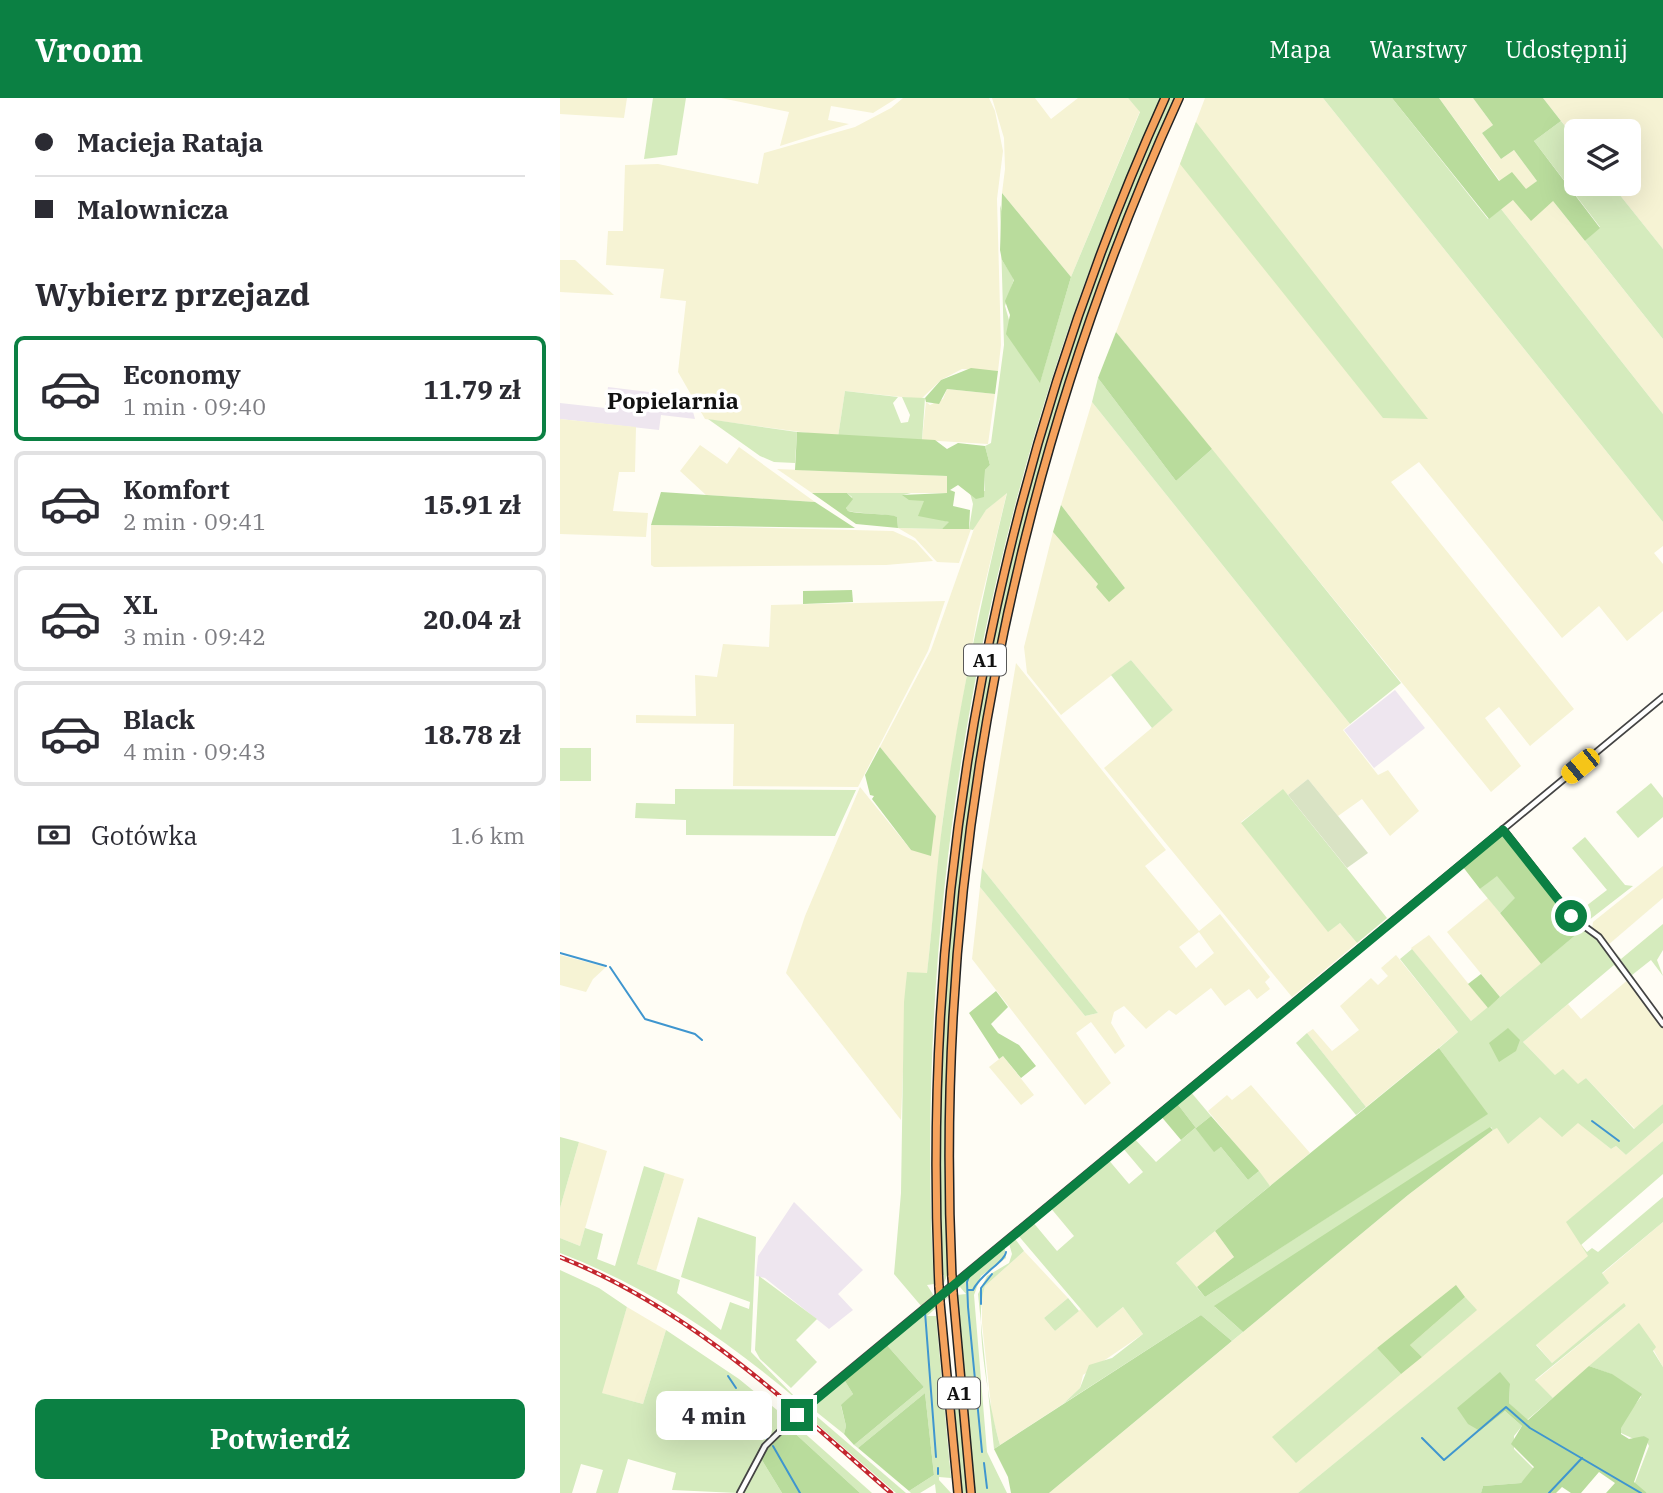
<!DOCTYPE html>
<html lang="pl">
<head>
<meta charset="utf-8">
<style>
	body { margin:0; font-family:"IBM Plex Serif",serif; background:#f7f7f7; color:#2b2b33; height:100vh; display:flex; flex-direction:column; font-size:26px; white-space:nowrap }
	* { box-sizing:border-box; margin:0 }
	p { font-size:23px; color:#7c7c81 }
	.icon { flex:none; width:38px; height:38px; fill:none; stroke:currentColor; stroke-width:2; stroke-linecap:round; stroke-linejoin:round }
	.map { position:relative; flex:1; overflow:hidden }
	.drawer { display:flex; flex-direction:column; background:#fff; width:560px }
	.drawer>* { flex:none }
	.top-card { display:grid; align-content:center; height:154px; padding:0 35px; background:#fff }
	.fabs { position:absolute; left:1004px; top:21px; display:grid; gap:14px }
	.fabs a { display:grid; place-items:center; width:77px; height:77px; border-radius:10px; background:#fff; box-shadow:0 7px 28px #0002; font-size:35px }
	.end { position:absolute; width:32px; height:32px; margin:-16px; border:9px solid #0b8043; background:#fff; box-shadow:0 0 0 4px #fff }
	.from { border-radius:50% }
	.bubble { position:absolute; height:49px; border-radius:10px; background:#fff; box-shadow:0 7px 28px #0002; font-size:23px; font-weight:700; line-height:49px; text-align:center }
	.car { position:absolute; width:21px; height:42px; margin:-21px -10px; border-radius:9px; box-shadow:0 0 5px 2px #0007; background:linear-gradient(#f5c518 24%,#345 0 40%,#f5c518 0 76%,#345 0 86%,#f5c518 0) }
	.top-card b { display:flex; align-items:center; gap:24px; height:66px; font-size:26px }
	.top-card b+b { border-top:2px solid #e1e1e2 }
	.top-card i { width:18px; height:18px; background:#2b2b33 }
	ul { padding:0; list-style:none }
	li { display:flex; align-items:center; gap:21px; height:105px; margin:0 14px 10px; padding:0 21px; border:4px solid #e1e1e2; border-radius:10px }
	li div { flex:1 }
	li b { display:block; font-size:26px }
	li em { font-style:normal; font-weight:700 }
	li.selected { border-color:#0b8043 }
	li>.icon { width:63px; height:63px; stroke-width:1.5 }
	h2 { padding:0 35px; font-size:32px; line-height:84px }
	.pay { display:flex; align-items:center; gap:18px; height:77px; padding:0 35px; font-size:26px }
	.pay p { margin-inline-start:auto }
	.action { display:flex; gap:14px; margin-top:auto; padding:14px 35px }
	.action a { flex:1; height:80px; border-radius:10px; background:#0b8043; color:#fff; font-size:28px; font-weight:700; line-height:80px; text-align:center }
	header { display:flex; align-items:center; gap:42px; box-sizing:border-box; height:98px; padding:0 35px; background:#0b8043; color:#fff }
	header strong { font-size:33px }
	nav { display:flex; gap:38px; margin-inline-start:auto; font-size:24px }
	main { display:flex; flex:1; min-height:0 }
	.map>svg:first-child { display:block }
	.industrial { fill:#eee6ef }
	.farmland { fill:#f6f3d4; fill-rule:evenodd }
	.green { fill:#d5ebbd }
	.forest { fill:#b9dc9c }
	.cemetery { fill:#d9e3c4 }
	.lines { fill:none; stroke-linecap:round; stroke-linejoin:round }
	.stream { stroke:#3f96cf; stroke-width:2 }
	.tertiary-casing { stroke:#444; stroke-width:8 }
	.motorway-casing { stroke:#222; stroke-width:10 }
	.tertiary { stroke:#fff; stroke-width:4.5 }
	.motorway { stroke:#f5a25d; stroke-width:7 }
	.rail-casing { stroke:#c4262e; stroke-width:4.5 }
	.rail { stroke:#fff; stroke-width:2; stroke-dasharray:5; stroke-linecap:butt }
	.motorway-bridge-casing { stroke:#222; stroke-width:10; stroke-linecap:butt }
	.motorway-bridge { stroke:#f5a25d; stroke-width:7 }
	.route { stroke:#0b8043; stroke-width:9 }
	.labels { text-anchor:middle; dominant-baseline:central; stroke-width:7; stroke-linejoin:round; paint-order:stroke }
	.shield { fill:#fff; stroke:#585858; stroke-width:2 }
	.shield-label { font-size:19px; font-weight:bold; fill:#111 }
	.neighbourhood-label { font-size:23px; font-weight:bold; fill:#111; stroke:#fff }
</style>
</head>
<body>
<header>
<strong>Vroom</strong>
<nav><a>Mapa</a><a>Warstwy</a><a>Udostępnij</a></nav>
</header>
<main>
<section class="drawer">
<div class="top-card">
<b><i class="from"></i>Macieja Rataja</b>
<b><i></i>Malownicza</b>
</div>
<h2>Wybierz przejazd</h2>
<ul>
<li class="selected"><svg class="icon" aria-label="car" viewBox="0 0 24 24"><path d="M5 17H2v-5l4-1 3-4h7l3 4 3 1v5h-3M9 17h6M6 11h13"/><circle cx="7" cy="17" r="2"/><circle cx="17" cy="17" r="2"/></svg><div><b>Economy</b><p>1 min · 09:40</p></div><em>11.79 zł</em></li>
<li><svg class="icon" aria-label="car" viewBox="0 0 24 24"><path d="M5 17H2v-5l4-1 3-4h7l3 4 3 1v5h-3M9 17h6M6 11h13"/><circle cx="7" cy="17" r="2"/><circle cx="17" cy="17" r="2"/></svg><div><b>Komfort</b><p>2 min · 09:41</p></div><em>15.91 zł</em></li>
<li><svg class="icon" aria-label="car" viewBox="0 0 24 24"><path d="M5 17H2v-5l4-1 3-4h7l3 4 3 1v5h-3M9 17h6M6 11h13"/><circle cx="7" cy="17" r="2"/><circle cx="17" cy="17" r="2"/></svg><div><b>XL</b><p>3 min · 09:42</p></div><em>20.04 zł</em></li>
<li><svg class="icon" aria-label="car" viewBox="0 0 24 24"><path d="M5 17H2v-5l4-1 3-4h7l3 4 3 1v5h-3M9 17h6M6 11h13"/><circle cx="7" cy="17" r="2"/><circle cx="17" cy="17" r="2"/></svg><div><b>Black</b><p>4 min · 09:43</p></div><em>18.78 zł</em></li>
</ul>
<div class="pay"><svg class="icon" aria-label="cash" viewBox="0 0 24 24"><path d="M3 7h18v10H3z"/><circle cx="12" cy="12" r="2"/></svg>Gotówka<p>1.6 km</p></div>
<div class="action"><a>Potwierdź</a></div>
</section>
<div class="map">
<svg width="1103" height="1395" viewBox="0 0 1103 1395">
	<rect width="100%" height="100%" fill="#fffdf5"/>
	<g class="industrial">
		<polygon points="48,289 129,299 135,321 101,317 99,332 0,321 0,305 45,310"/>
		<polygon points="835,592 865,630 814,670 784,632"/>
		<polygon points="234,1104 303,1172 278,1196 293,1212 269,1231 205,1180 196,1178 198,1158"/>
	</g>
	<g class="farmland">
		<polygon points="0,0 67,0 64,20 0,16"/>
		<polygon points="161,0 337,0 313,15 271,8 268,22 289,26 220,48 229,14"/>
		<polygon points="343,0 429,0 435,13 443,53 437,101 441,247 438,273 402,271 381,282 361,301 285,293 278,339 145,321 118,274 126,203 100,200 104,171 46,167 48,133 63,133 65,67 98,66 198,86 204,55 295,29 331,10"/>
		<polygon points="432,0 475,0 491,21 518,0 568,0 580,13 511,179 442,95 445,71 444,40"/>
		<polygon points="645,0 763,0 1103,424 1103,448 1094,455 1103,466 1103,513 1067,543 1039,508 1002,540 859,364 831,384 1014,611 970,648 939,609 925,620 961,668 931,694 556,234"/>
		<polygon points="879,0 913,0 933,27 922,35 941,61 954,52 977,83 966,92 940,83"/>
		<polygon points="983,0 1103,0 1103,151 1051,86 1069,86 1069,33 1017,33 1017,43"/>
		<polygon points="953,102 993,103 1103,241 1103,316 941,111"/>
		<polygon points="0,162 15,162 54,197 0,194"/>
		<polygon points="387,291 435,296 428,346 362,342 366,304 370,307 383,301"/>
		<polygon points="532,304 790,626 783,632 818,677 828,672 859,713 830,738 802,701 778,718 748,681 728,697 723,692 681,724 768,833 780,825 797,845 732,899 544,670 613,612 571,562 501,617 467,575 464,549 493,434 539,487 536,489 565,490 501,407"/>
		<polygon points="0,321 76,329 75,374 59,374 53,413 88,415 86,439 0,436"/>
		<polygon points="140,347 167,366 179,349 255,404 146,397 120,373"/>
		<polygon points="217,371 388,378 387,395 252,395"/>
		<polygon points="447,394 418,515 396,639 383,720 367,876 347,874 341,1022 226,875 245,818 300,689 351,752 376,718 320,649 371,552 416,425 426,412"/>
		<polygon points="91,427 333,433 355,443 373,463 326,467 94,469 91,467"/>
		<polygon points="338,430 382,431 411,431 399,465 377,464 355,440"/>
		<polygon points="385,503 368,553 298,689 173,688 174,626 76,625 76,617 136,618 135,577 157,579 163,546 209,549 211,507"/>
		<path d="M 456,565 L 606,752 L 585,768 L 639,833 L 660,816 L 710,879 L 705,884 L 710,891 L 697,901 L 689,891 L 665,908 L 651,890 L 616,917 L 609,912 L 586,931 L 564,908 L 554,914 L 551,925 L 565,948 L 555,956 L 531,924 L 516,935 L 551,985 L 525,1007 L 412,861 L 420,789 L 525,918 L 538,915 L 422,770 ZM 639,834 L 654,855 L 636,870 L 619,849 Z"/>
		<polygon points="1103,768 1103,800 1048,847 1032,830 1033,824"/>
		<polygon points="928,800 981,866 940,899 887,834"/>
		<polygon points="869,837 928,910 911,923 851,850"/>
		<polygon points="0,857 46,869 33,881 26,894 0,887"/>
		<polygon points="836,857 898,934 806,1009 747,935 753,931 772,953 799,932 780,908 811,880 818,887 828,878 821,870"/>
		<polygon points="1069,881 1103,929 1103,1006 1075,1031 1026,980 1018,987 995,977 963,944 1008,906 1021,921"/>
		<polygon points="443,958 474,997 461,1007 429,969"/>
		<polygon points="691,987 750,1055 710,1088 648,1013 667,997 672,1002"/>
		<polygon points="980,1019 1018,1024 1051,1051 1056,1048 1066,1057 1103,1025 1103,1043 1007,1124 1029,1158 738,1395 489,1395 848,1097 937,1029"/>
		<polygon points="19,1044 47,1053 20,1148 0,1140 0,1110"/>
		<polygon points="105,1075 124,1081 96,1173 77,1166"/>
		<polygon points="1103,1124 1103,1269 1079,1226 993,1300 975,1283 1066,1208 1064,1206 992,1265 976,1246 1048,1185 1042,1176"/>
		<polygon points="655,1133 674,1159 636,1190 616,1165"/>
		<polygon points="464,1153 508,1200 484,1220 495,1233 521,1211 538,1229 563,1209 583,1236 523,1277 520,1290 503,1306 440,1347 432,1317 422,1225 422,1196 425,1188"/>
		<polygon points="67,1209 106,1232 83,1306 41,1295"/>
	</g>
	<g class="green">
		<polygon points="93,0 126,0 117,57 84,61"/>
		<path d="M 568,0 L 601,0 C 433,363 351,787 374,1186 L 367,1187 L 374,1198 L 362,1209 L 334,1176 L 341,1095 L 344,904 L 347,874 L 367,875 C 373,824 376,772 383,721 C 398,611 421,503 447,395 L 426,412 L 413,432 L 409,431 L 413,406 L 410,395 L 425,393 L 425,372 L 430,367 L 425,348 L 431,345 L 444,247 L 440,107 L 443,117 L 442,162 L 454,181 L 445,208 L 449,222 L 480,284 L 511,179 L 580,14 Z"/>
		<path d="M 608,0 L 616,0 C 447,369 376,771 388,1175 L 384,1185 L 384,1177 L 381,1177 C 379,1083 378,990 384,897 C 395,703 433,511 487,324 C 519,213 563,106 608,0 Z"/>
		<polygon points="763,0 832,0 928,121 941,111 1103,316 1103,424"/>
		<polygon points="1001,23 1017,43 1017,86 1051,86 1103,151 1103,241 1025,143 1040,129 974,43"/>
		<polygon points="636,24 868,321 869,321 823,320 620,66"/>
		<polygon points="538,280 616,383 652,351 841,585 790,626 532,304"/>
		<polygon points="285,293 338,299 333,305 341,325 348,324 350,317 342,299 365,300 362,342 278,339"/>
		<polygon points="148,321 237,334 235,365 214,364 200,358"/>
		<path d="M 287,395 L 351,395 L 343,397 L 364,403 L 364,417 L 389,424 L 389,427 L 382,431 L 338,430 L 337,419 C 330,416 301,416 288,413 L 286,410 L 292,399 Z"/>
		<polygon points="571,562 613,612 592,630 551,577"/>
		<rect x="0" y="650" width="31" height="33"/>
		<polygon points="1091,685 1103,700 1103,719 1078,740 1056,714"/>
		<polygon points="115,691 296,692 275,738 126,737 126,722 75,720 76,705 115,706"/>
		<polygon points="723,691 827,820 797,845 780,825 768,834 681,725"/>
		<polygon points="1025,739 1065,787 1073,788 1024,826 1013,818 1047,792 1012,750"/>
		<polygon points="422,770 538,915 525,918 420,789"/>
		<polygon points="937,777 956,800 940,815 920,791"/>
		<polygon points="1103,826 1103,852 1097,862 1103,878 1091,862 1072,877 1075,884 1055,853 1061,861"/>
		<polygon points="1024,830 1038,841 1063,873 1060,875 1054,867 963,944 995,977 1003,971 1018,986 1026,980 1074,1031 1103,1006 1103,1025 1066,1057 1056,1048 1051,1051 1018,1025 1002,1039 980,1019 948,1046 937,1030 933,1032 931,1029 655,1209 683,1234 672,1243 641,1217 503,1306 520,1290 529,1267 552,1260 583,1236 563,1209 537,1230 457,1136 472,1123 497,1153 514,1138 489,1108 547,1060 569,1086 583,1074 562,1049 573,1039 596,1064 635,1030 654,1053 661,1049 688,1082 699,1073 710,1088 616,1165 645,1199 927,1016 879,950 898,934 840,861 852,851 911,923"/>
		<polygon points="747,935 806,1009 796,1017 736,945"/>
		<polygon points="630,993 651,1018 636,1030 616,1004"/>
		<polygon points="0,1039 19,1044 0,1110"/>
		<polygon points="1103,1043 1103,1076 1021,1147 1027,1154 1032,1150 1038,1154 1103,1099 1103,1124 1042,1175 1049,1185 976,1247 992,1265 1064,1205 1066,1208 975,1282 993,1300 967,1322 949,1305 950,1286 920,1333 945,1313 962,1328 954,1338 954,1351 975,1372 961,1385 923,1388 921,1395 738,1395 1028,1158 1006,1124"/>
		<path d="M 84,1068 L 105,1075 L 77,1166 L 120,1182 L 117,1195 L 161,1232 L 170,1204 L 189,1211 L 190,1204 L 121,1179 L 138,1119 L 196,1139 L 191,1254 L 241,1305 C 169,1243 89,1189 0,1155 L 0,1140 L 20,1148 L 25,1130 L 43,1136 L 37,1161 L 55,1168 Z"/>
		<path d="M 453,1138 L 464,1153 L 425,1188 C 413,1221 430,1312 440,1347 L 434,1351 L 418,1196 L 427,1178 L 449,1165 L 452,1156 L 448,1142 Z"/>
		<polygon points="439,1150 445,1151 446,1160 421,1178 414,1197 427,1354 447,1395 415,1395 397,1197 406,1196 400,1189 367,1218 376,1218 391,1380 379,1379 379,1382 391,1395 376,1395 375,1386 360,1395 351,1395 349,1393 374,1377 365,1295 298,1350 294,1347 364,1289 325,1245"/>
		<polygon points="0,1172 39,1190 67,1209 42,1295 83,1306 106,1232 179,1281 228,1321 199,1353 178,1395 112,1392 116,1375 68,1361 58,1395 36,1395 43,1372 21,1366 12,1395 0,1395"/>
		<polygon points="199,1178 257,1221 236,1242 257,1264 231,1290 200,1261 195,1252"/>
		<polygon points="905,1199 917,1212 862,1259 850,1247"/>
		<polygon points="508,1200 519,1213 495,1233 484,1220"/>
		<polygon points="1079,1225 1096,1249 1093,1253 1103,1269 1103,1395 1087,1395 1074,1387 1089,1348 1084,1338 1076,1342 1061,1335 1061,1325 1081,1299 1079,1294 1073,1293 1051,1276 1029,1268"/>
		<polygon points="817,1250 841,1276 736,1365 712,1339"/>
		<polygon points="283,1280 293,1296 281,1308 286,1328 284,1336 249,1308"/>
		<polygon points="397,1296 408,1395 400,1395 389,1297"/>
		<polygon points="247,1310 346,1395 336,1395 243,1314"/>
		<polygon points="232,1324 312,1395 300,1395 227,1328"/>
		<polygon points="200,1359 222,1395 182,1395"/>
	</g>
	<g class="forest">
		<polygon points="832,0 879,0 939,83 952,74 966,91 977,83 954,52 941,61 922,35 933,27 913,0 983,0 1001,23 974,43 1040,130 1025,143 993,103 971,123 953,102 929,121"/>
		<polygon points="442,95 511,179 480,285 446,236 450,217 445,203 454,182 442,162 440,152"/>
		<polygon points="556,234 652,351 616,383 538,280"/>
		<polygon points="411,270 438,273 435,296 387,291 379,306 366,304 365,300 381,282"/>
		<polygon points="237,334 375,342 387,351 398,345 425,348 430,367 425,372 424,399 416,401 398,387 390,392 395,394 393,408 410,412 409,431 382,431 389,424 358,418 364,403 349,402 342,397 387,395 387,378 235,372"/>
		<polygon points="101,394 255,404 295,430 91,427"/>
		<path d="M 252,395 L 287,395 L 293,401 L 286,410 L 288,413 C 301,417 330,415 337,419 L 338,430 L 296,426 Z"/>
		<polygon points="501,407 565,490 549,504 536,489 538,486 493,434"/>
		<polygon points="292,492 293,504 243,506 243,493"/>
		<polygon points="320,649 376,718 371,758 351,752 312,701 314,698 310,697 305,677"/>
		<polygon points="944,738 1014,823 1024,830 981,866 940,815 955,800 937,778 920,791 903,769 937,739"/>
		<polygon points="921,876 940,899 928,910 908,886"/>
		<polygon points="436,893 448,909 431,926 438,935 459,947 476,968 461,980 443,958 439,961 409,915"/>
		<polygon points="948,930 960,942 956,953 939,964 929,945"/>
		<polygon points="879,950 928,1016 645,1199 637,1189 674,1159 655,1133"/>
		<polygon points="616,1004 636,1030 651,1018 699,1073 688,1082 661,1049 654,1054 635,1030 621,1042 600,1017"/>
		<polygon points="930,1029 933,1032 848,1097 683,1234 654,1208"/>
		<polygon points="896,1187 905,1199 850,1247 862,1259 841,1276 817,1250"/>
		<polygon points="641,1217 672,1243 489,1395 451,1395 448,1379 434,1351"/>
		<polygon points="325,1245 364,1289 294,1347 284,1336 286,1328 281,1307 293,1296 283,1280"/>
		<polygon points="1029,1268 1052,1276 1082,1296 1061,1330 1061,1336 1069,1341 1084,1338 1089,1341 1074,1384 1087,1395 1046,1395 1055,1385 1039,1374 1021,1395 1011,1395 1002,1389 996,1395 921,1395 923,1388 961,1385 974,1369 951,1346 962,1328 945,1313 920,1333 908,1326 897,1310 940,1274 950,1286 949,1305 968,1322"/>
		<polygon points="365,1295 374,1377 349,1393 298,1350"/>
		<polygon points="227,1328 300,1395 222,1395 200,1359"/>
	</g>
	<polygon class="cemetery" points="748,681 808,755 787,770 728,697"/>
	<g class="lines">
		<g class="stream">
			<polyline points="0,855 46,868"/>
			<polyline points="50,869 85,921 135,936 142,942"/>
			<polyline points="1032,1023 1059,1043"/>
			<polyline points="410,1176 407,1184 408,1209 422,1354"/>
			<path d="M 408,1192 L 413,1192 C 420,1176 445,1164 446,1154"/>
			<polyline points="421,1206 421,1190 432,1176"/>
			<polyline points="365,1214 376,1359"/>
			<polyline points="168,1278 176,1290"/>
			<polyline points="178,1295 207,1341"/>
			<polyline points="862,1340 884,1362 946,1309 970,1330 1081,1395"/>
			<polyline points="213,1348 240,1395"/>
			<polyline points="424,1365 427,1390"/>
			<polyline points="378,1370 378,1376"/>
			<polyline points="989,1395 1022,1360"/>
		</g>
		<defs>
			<g id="tertiary">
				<polyline points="943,731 1013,820 1039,839 1103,926"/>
				<polyline points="180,1395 205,1348 247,1307 1103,599"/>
			</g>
			<g id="motorway">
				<path d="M 392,1179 C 373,775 451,368 619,0"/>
				<path d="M 379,1189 C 360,781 437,372 605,0"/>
				<polyline points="393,1194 411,1395"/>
				<polyline points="380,1204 398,1395"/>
			</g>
		</defs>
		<use href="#tertiary" class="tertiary-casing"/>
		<use href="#motorway" class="motorway-casing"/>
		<use href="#tertiary" class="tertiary"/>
		<use href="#motorway" class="motorway"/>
		<defs>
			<path id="rail" d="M 0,1159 C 129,1210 228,1305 331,1395"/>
		</defs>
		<use href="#rail" class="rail-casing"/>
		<use href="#rail" class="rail"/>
		<defs>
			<g id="motorway-bridge">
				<polyline points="392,1179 393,1194"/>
				<polyline points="379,1189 380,1204"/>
			</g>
		</defs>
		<use href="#motorway-bridge" class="motorway-bridge-casing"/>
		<use href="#motorway-bridge" class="motorway-bridge"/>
	</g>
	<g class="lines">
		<polyline class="route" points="237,1317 943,732 1011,818"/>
	</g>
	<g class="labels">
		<g class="shield">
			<rect x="404" y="546.5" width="42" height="31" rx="5"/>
			<rect x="378" y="1279.5" width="42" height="31" rx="5"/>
		</g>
		<g class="shield-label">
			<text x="425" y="562">A1</text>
			<text x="399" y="1295">A1</text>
		</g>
		<g class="neighbourhood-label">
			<text x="113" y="302">Popielarnia</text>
		</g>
	</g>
</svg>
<div class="fabs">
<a><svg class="icon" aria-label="layers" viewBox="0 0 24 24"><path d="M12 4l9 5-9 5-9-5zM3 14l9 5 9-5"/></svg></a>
</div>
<i class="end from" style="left:1011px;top:818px"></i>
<i class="end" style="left:237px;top:1317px"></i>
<div class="bubble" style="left:96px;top:1293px;width:116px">4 min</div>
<i class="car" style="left:1020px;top:668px;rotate:231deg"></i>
</div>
</main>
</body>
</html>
